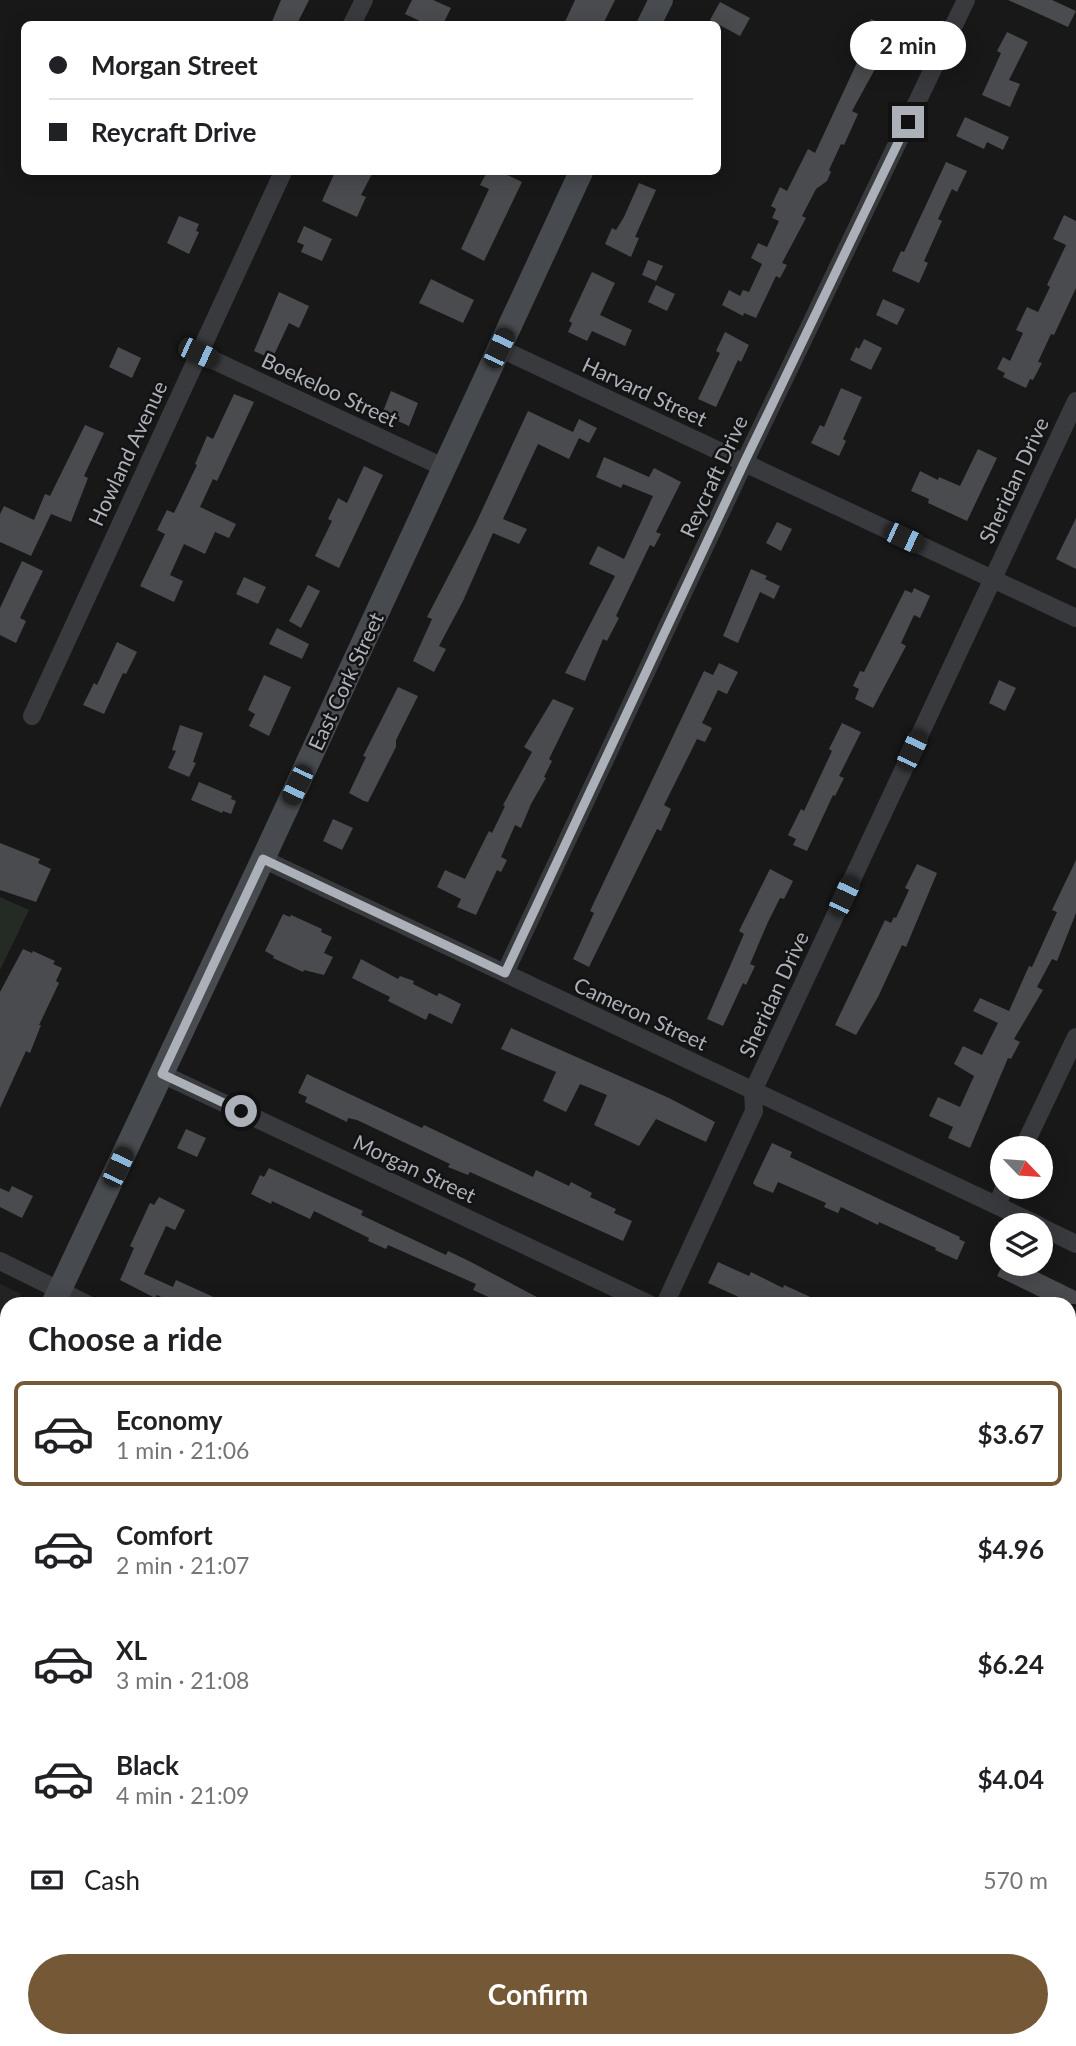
<!DOCTYPE html>
<html lang="en">
<head>
<meta charset="utf-8">
<style>
	body { margin:0; font-family:Lato,sans-serif; background:#f6f6f6; color:#202124; height:100vh; display:flex; flex-direction:column; font-size:26px; white-space:nowrap }
	* { box-sizing:border-box; margin:0 }
	p { font-size:23px; color:#757577 }
	.icon { flex:none; width:38px; height:38px; fill:none; stroke:currentColor; stroke-width:2; stroke-linecap:round; stroke-linejoin:round }
	.map { position:relative; flex:1; overflow:hidden }
	.sheet { position:absolute; left:0px; top:1297px; width:1076px; height:751px; display:flex; flex-direction:column; background:#fff; border-radius:21px 21px 0 0; box-shadow:0 4px 18px #0003 }
	.sheet>* { flex:none }
	.top-card { position:absolute; left:21px; top:21px; width:700px; height:154px; border-radius:10px; box-shadow:0 4px 18px #0003; display:grid; align-content:center; height:154px; padding:0 28px; background:#fff }
	.needle { width:46px; rotate:115deg }
	.controls { position:absolute; left:990px; top:1136px; display:grid; gap:14px }
	.controls a { display:grid; place-items:center; width:63px; height:63px; border-radius:50%; background:#fff; box-shadow:0 4px 18px #0003; font-size:35px }
	.end { position:absolute; width:32px; height:32px; margin:-16px; border:9px solid #acb0b8; background:#111; box-shadow:0 0 0 4px #111 }
	.from { border-radius:50% }
	.bubble { position:absolute; height:49px; border-radius:24px; background:#fff; box-shadow:0 4px 18px #0003; font-size:23px; font-weight:700; line-height:49px; text-align:center }
	.car { position:absolute; width:21px; height:42px; margin:-21px -10px; border-radius:9px; box-shadow:0 0 5px 2px #0007; background:linear-gradient(#222 24%,#8ab4d8 0 40%,#222 0 76%,#8ab4d8 0 86%,#222 0) }
	.top-card b { display:flex; align-items:center; gap:24px; height:66px; font-size:26px }
	.top-card b+b { border-top:2px solid #e0e0e0 }
	.top-card i { width:18px; height:18px; background:#202124 }
	ul { padding:0; list-style:none }
	li { display:flex; align-items:center; gap:21px; height:105px; margin:0 14px 10px; padding:0 14px; border:4px solid transparent; border-radius:10px }
	li div { flex:1 }
	li b { display:block; font-size:26px }
	li em { font-style:normal; font-weight:700 }
	li.current { border-color:#755936 }
	li>.icon { width:63px; height:63px; stroke-width:1.5 }
	h2 { padding:0 28px; font-size:32px; line-height:84px }
	.pay { display:flex; align-items:center; gap:18px; height:77px; padding:0 28px; font-size:26px }
	.pay p { margin-inline-start:auto }
	.action { display:flex; gap:14px; margin-top:auto; padding:14px 28px }
	.action a { flex:1; height:80px; border-radius:42px; background:#755936; color:#fff; font-size:28px; font-weight:700; line-height:80px; text-align:center }
	.map>svg:first-child { display:block }
	.built { fill:#242426 }
	.green { fill:#242b24 }
	.building { fill:#4a4b4e }
	.lines { fill:none; stroke-linecap:round; stroke-linejoin:round }
	.street { stroke:#393a3e; stroke-width:18 }
	.secondary { stroke:#474a4e; stroke-width:24 }
	.route { stroke:#acb0b8; stroke-width:9 }
	.labels { text-anchor:middle; dominant-baseline:central; stroke-width:5; stroke-linejoin:round; paint-order:stroke }
	.street-label { font-size:21px; fill:#acb0b8; stroke:#131314 }
</style>
</head>
<body>
<div class="map">
<svg width="1076" height="2046" viewBox="0 0 1076 2046">
	<rect width="100%" height="100%" fill="#181819"/>
	<polygon class="built" points="0,1284 21,1294 16,1304 7,1304 7,1325 0,1340"/>
	<g class="green">
		<polygon points="0,897 29,910 0,970"/>
		<polygon points="104,2041 252,2040 264,2046 102,2046"/>
	</g>
	<g class="building">
		<polygon points="281,0 309,0 297,24 271,24"/>
		<polygon points="412,0 433,0 451,8 443,24 426,24 405,14"/>
		<polygon points="575,0 615,0 603,24 564,24"/>
		<polygon points="1008,0 1052,0 1076,11 1068,27"/>
		<polygon points="720,2 750,18 740,36 710,20"/>
		<polygon points="871,19 899,32 889,51 886,49 852,111 858,114 844,145 841,144 829,170 831,172 827,181 816,189 802,216 806,218 782,263 787,265 780,278 776,276 756,318 744,313 743,316 722,305 729,290 740,296 743,290 749,292 762,264 751,258 758,243 767,247 779,221 772,218 776,209 771,206 780,187 787,191 808,149 815,153 867,41 862,38"/>
		<polygon points="1007,32 1028,42 1009,80 1020,84 1010,107 982,95 1001,53 997,51"/>
		<polygon points="965,117 1009,137 1003,150 987,142 984,149 956,136"/>
		<polygon points="946,162 967,171 957,192 952,189 938,219 942,221 924,261 928,263 919,283 892,271 901,251 904,252"/>
		<polygon points="335,172 373,172 361,195 366,197 357,217 322,201"/>
		<polygon points="487,172 501,172 522,182 484,261 461,249 489,189 480,185"/>
		<polygon points="639,183 656,190 635,237 639,238 631,257 605,244 612,228 616,230 624,217"/>
		<polygon points="1064,215 1076,221 1076,288 1054,335 1051,334 1038,362 1042,363 1033,380 1030,379 1026,388 1003,377 1005,373 997,369 1003,357 1010,361 1023,333 1016,330 1027,307 1038,312 1050,287 1047,285 1066,245 1053,239"/>
		<polygon points="179,216 199,224 196,231 199,232 189,254 167,243"/>
		<polygon points="304,226 332,239 322,261 301,252 304,245 297,242"/>
		<polygon points="648,260 663,266 656,281 642,275"/>
		<polygon points="592,272 615,283 600,315 632,330 625,346 592,331 587,341 568,332 572,323 569,321"/>
		<polygon points="431,279 474,300 463,323 419,303"/>
		<polygon points="656,285 675,294 667,311 648,302"/>
		<polygon points="279,292 309,306 299,328 289,323 272,359 254,351"/>
		<polygon points="883,299 905,309 897,325 876,315"/>
		<polygon points="725,332 749,345 741,362 738,360 716,407 698,399 720,353 716,351"/>
		<polygon points="864,339 882,348 871,370 850,360 856,347 859,349"/>
		<polygon points="118,347 141,358 132,378 109,367"/>
		<polygon points="841,388 862,397 843,439 846,441 839,456 811,443 820,425 824,427"/>
		<polygon points="391,391 418,403 409,426 382,414"/>
		<polygon points="234,394 254,402 217,481 213,479 200,507 236,524 229,538 215,532 205,554 184,544 170,575 183,581 174,602 140,586 165,534 157,530 167,510 174,513 197,465 195,464 207,436 213,439"/>
		<polygon points="528,411 573,432 579,419 597,428 589,443 579,438 569,459 538,444 503,519 527,529 519,544 493,533 463,601 439,646 446,649 434,672 413,661 432,619 427,617 476,523"/>
		<polygon points="85,425 104,433 84,476 88,478 71,522 51,514 31,556 0,542 0,514 4,506 34,520 45,494 50,496"/>
		<polygon points="978,449 997,458 967,521 928,503 929,499 911,491 920,471 938,480 939,477 960,486"/>
		<polygon points="604,457 649,477 654,468 681,482 656,532 661,534 654,547 650,545 616,616 619,618 607,641 603,639 585,681 565,673 615,576 589,564 598,546 624,559 653,496 623,484 621,488 596,477"/>
		<polygon points="364,466 383,475 339,568 315,556 332,521 328,519 338,498 347,503"/>
		<polygon points="1076,518 1076,569 1056,559"/>
		<polygon points="777,522 792,529 781,551 766,543"/>
		<polygon points="22,561 43,571 20,618 26,621 16,643 0,635 0,608"/>
		<polygon points="751,569 767,576 765,579 780,586 774,599 760,592 738,643 723,636"/>
		<polygon points="244,577 266,587 258,604 236,594"/>
		<polygon points="308,585 320,591 301,628 289,621"/>
		<polygon points="914,588 930,596 920,618 914,615 901,643 906,646 873,708 855,699 859,689 853,686 860,671 864,672 905,590 912,593"/>
		<polygon points="277,628 309,644 302,659 269,644"/>
		<polygon points="117,642 137,652 126,674 123,673 104,714 83,705 94,683 97,685"/>
		<polygon points="719,663 738,672 727,694 718,690 702,723 712,728 705,742 697,739 664,805 671,809 661,831 657,829 589,967 573,959 594,913 590,911 704,671 713,675"/>
		<polygon points="264,675 291,687 269,736 249,726 255,714 248,710"/>
		<polygon points="999,680 1016,688 1005,711 989,703"/>
		<polygon points="398,687 418,696 396,740 396,747 368,802 364,801 349,793 366,757 363,756"/>
		<polygon points="553,699 574,708 549,759 552,761 544,777 546,778 531,804 521,828 515,825 501,857 507,860 501,872 497,870 476,915 457,907 461,899 437,887 445,870 465,879 489,831 492,833 505,806 503,805 532,752 524,747"/>
		<polygon points="842,723 861,732 839,776 844,778 835,796 833,795 807,851 793,845 796,839 788,835 801,809 804,811 832,751 829,749"/>
		<polygon points="180,725 203,733 193,762 196,763 189,777 168,768 176,751 172,750"/>
		<polygon points="199,782 232,796 231,799 236,801 231,814 223,811 222,813 191,800"/>
		<polygon points="333,819 353,828 342,850 323,841"/>
		<polygon points="0,843 40,859 38,863 51,869 36,902 0,890"/>
		<polygon points="1076,860 1076,913 1057,961 1052,959 1037,987 1043,990 1014,1039 1020,1042 1011,1059 1008,1058 970,1148 948,1138 953,1127 929,1116 938,1097 960,1107 974,1076 954,1064 963,1046 982,1055 998,1023 973,1011 980,998 1009,1011 1029,966 1032,967 1057,912 1052,910"/>
		<polygon points="917,864 937,873 906,947 902,945 878,997 856,1035 835,1025 885,920 891,923 894,917 896,918 909,890 905,888"/>
		<polygon points="770,869 793,881 784,899 780,898 768,922 750,964 755,966 746,985 743,983 723,1026 707,1019 744,934 739,931"/>
		<polygon points="283,914 290,917 291,915 322,929 321,932 332,937 324,953 333,957 324,975 304,970 303,972 273,958 274,956 265,951"/>
		<polygon points="23,949 32,953 33,951 55,961 53,964 62,968 56,981 59,983 39,1025 41,1025 30,1053 26,1051 0,1108 0,992"/>
		<polygon points="361,959 398,979 400,976 414,981 413,984 437,996 439,993 461,1004 452,1024 429,1013 426,1020 388,1001 390,997 352,978"/>
		<polygon points="511,1028 669,1098 715,1122 706,1142 656,1119 639,1146 594,1125 607,1095 580,1084 566,1112 543,1101 556,1072 501,1049"/>
		<polygon points="307,1074 422,1128 424,1125 533,1177 536,1170 569,1186 571,1182 592,1193 590,1197 616,1209 614,1213 632,1221 623,1241 470,1172 468,1175 448,1167 450,1164 357,1120 348,1118 347,1122 305,1102 307,1097 298,1093"/>
		<polygon points="186,1129 206,1138 197,1157 177,1148"/>
		<polygon points="772,1143 792,1152 790,1157 960,1237 959,1239 965,1242 957,1260 935,1250 936,1248 879,1222 878,1225 841,1207 838,1213 824,1207 826,1203 778,1182 773,1193 756,1186 753,1183"/>
		<polygon points="269,1168 363,1211 361,1215 446,1255 448,1251 469,1261 550,1304 504,1304 473,1290 476,1284 388,1245 386,1249 368,1241 369,1238 314,1211 310,1219 272,1201 271,1204 251,1194 260,1175 264,1177"/>
		<polygon points="12,1186 33,1196 22,1218 0,1207 0,1188 9,1192"/>
		<polygon points="159,1197 185,1210 175,1230 166,1226 144,1274 173,1287 176,1280 229,1304 176,1304 157,1295 155,1298 120,1280 134,1248 130,1246 150,1203 154,1205"/>
		<polygon points="718,1262 749,1276 751,1272 783,1288 784,1285 826,1304 754,1304 708,1283"/>
		<polygon points="1003,1264 1021,1264 1076,1291 1076,1304 1042,1304 1044,1299 997,1276"/>
	</g>
	<g class="lines">
		<g class="street">
			<polyline points="352,24 364,0"/>
			<polyline points="499,348 1076,618"/>
			<polyline points="198,353 443,467"/>
			<polyline points="32,716 283,172"/>
			<polyline points="263,859 1038,1225"/>
			<polyline points="505,973 744,463 966,0"/>
			<polyline points="162,1074 649,1304"/>
			<polyline points="1023,1148 1076,1037"/>
			<polyline points="997,1205 1005,1186"/>
			<polyline points="1041,1227 1076,1244"/>
			<polyline points="0,1261 87,1304"/>
			<polyline points="665,1304 754,1111 753,1091 1076,401"/>
			<polyline points="1069,1501 1076,1504"/>
			<polyline points="0,1527 7,1530"/>
			<polyline points="1069,1706 1076,1691"/>
			<polyline points="1069,1763 1076,1766"/>
			<polyline points="0,1790 7,1793"/>
			<polyline points="534,2040 545,2046"/>
			<polyline points="910,2046 913,2040"/>
		</g>
		<g class="secondary">
			<polyline points="649,24 661,0"/>
			<polyline points="53,1304 263,859 581,172"/>
			<polyline points="0,1415 7,1400"/>
		</g>
	</g>
	<g class="lines">
		<polyline class="route" points="241,1111 162,1074 263,859 505,973 744,463 908,122"/>
	</g>
	<g class="labels">
		<g class="street-label">
			<text transform="translate(330 389) rotate(25)">Boekeloo Street</text>
			<text transform="translate(645 391) rotate(25)">Harvard Street</text>
			<text transform="translate(127 453) rotate(-65)">Howland Avenue</text>
			<text transform="translate(713 476) rotate(-65)">Reycraft Drive</text>
			<text transform="translate(1013 480) rotate(-65)">Sheridan Drive</text>
			<text transform="translate(345 681) rotate(-65)">East Cork Street</text>
			<text transform="translate(773 994) rotate(-65)">Sheridan Drive</text>
			<text transform="translate(641 1013) rotate(25)">Cameron Street</text>
			<text transform="translate(415 1168) rotate(25)">Morgan Street</text>
		</g>
	</g>
</svg>
<div class="controls">
<a><svg class="needle" viewBox="-14 -14 28 28"><path d="M0-13l5 13h-10z" fill="#e53935"/><path d="M0 13l5-13h-10z" fill="#757577"/></svg></a>
<a><svg class="icon" aria-label="layers" viewBox="0 0 24 24"><path d="M12 4l9 5-9 5-9-5zM3 14l9 5 9-5"/></svg></a>
</div>
<i class="end from" style="left:241px;top:1111px"></i>
<i class="end" style="left:908px;top:122px"></i>
<div class="bubble" style="left:850px;top:21px;width:116px">2 min</div>
<i class="car" style="left:499px;top:348px;rotate:25deg"></i>
<i class="car" style="left:198px;top:353px;rotate:115deg"></i>
<i class="car" style="left:904px;top:538px;rotate:115deg"></i>
<i class="car" style="left:912px;top:750px;rotate:25deg"></i>
<i class="car" style="left:297px;top:785px;rotate:205deg"></i>
<i class="car" style="left:844px;top:896px;rotate:25deg"></i>
<i class="car" style="left:118px;top:1167px;rotate:25deg"></i>
<div class="top-card">
<b><i class="from"></i>Morgan Street</b>
<b><i></i>Reycraft Drive</b>
</div>
<section class="sheet">
<h2>Choose a ride</h2>
<ul>
<li class="current"><svg class="icon" aria-label="car" viewBox="0 0 24 24"><path d="M5 17H2v-5l4-1 3-4h7l3 4 3 1v5h-3M9 17h6M6 11h13"/><circle cx="7" cy="17" r="2"/><circle cx="17" cy="17" r="2"/></svg><div><b>Economy</b><p>1 min · 21:06</p></div><em>$3.67</em></li>
<li><svg class="icon" aria-label="car" viewBox="0 0 24 24"><path d="M5 17H2v-5l4-1 3-4h7l3 4 3 1v5h-3M9 17h6M6 11h13"/><circle cx="7" cy="17" r="2"/><circle cx="17" cy="17" r="2"/></svg><div><b>Comfort</b><p>2 min · 21:07</p></div><em>$4.96</em></li>
<li><svg class="icon" aria-label="car" viewBox="0 0 24 24"><path d="M5 17H2v-5l4-1 3-4h7l3 4 3 1v5h-3M9 17h6M6 11h13"/><circle cx="7" cy="17" r="2"/><circle cx="17" cy="17" r="2"/></svg><div><b>XL</b><p>3 min · 21:08</p></div><em>$6.24</em></li>
<li><svg class="icon" aria-label="car" viewBox="0 0 24 24"><path d="M5 17H2v-5l4-1 3-4h7l3 4 3 1v5h-3M9 17h6M6 11h13"/><circle cx="7" cy="17" r="2"/><circle cx="17" cy="17" r="2"/></svg><div><b>Black</b><p>4 min · 21:09</p></div><em>$4.04</em></li>
</ul>
<div class="pay"><svg class="icon" aria-label="cash" viewBox="0 0 24 24"><path d="M3 7h18v10H3z"/><circle cx="12" cy="12" r="2"/></svg>Cash<p>570 m</p></div>
<div class="action"><a>Confirm</a></div>
</section>
</div>
</body>
</html>
